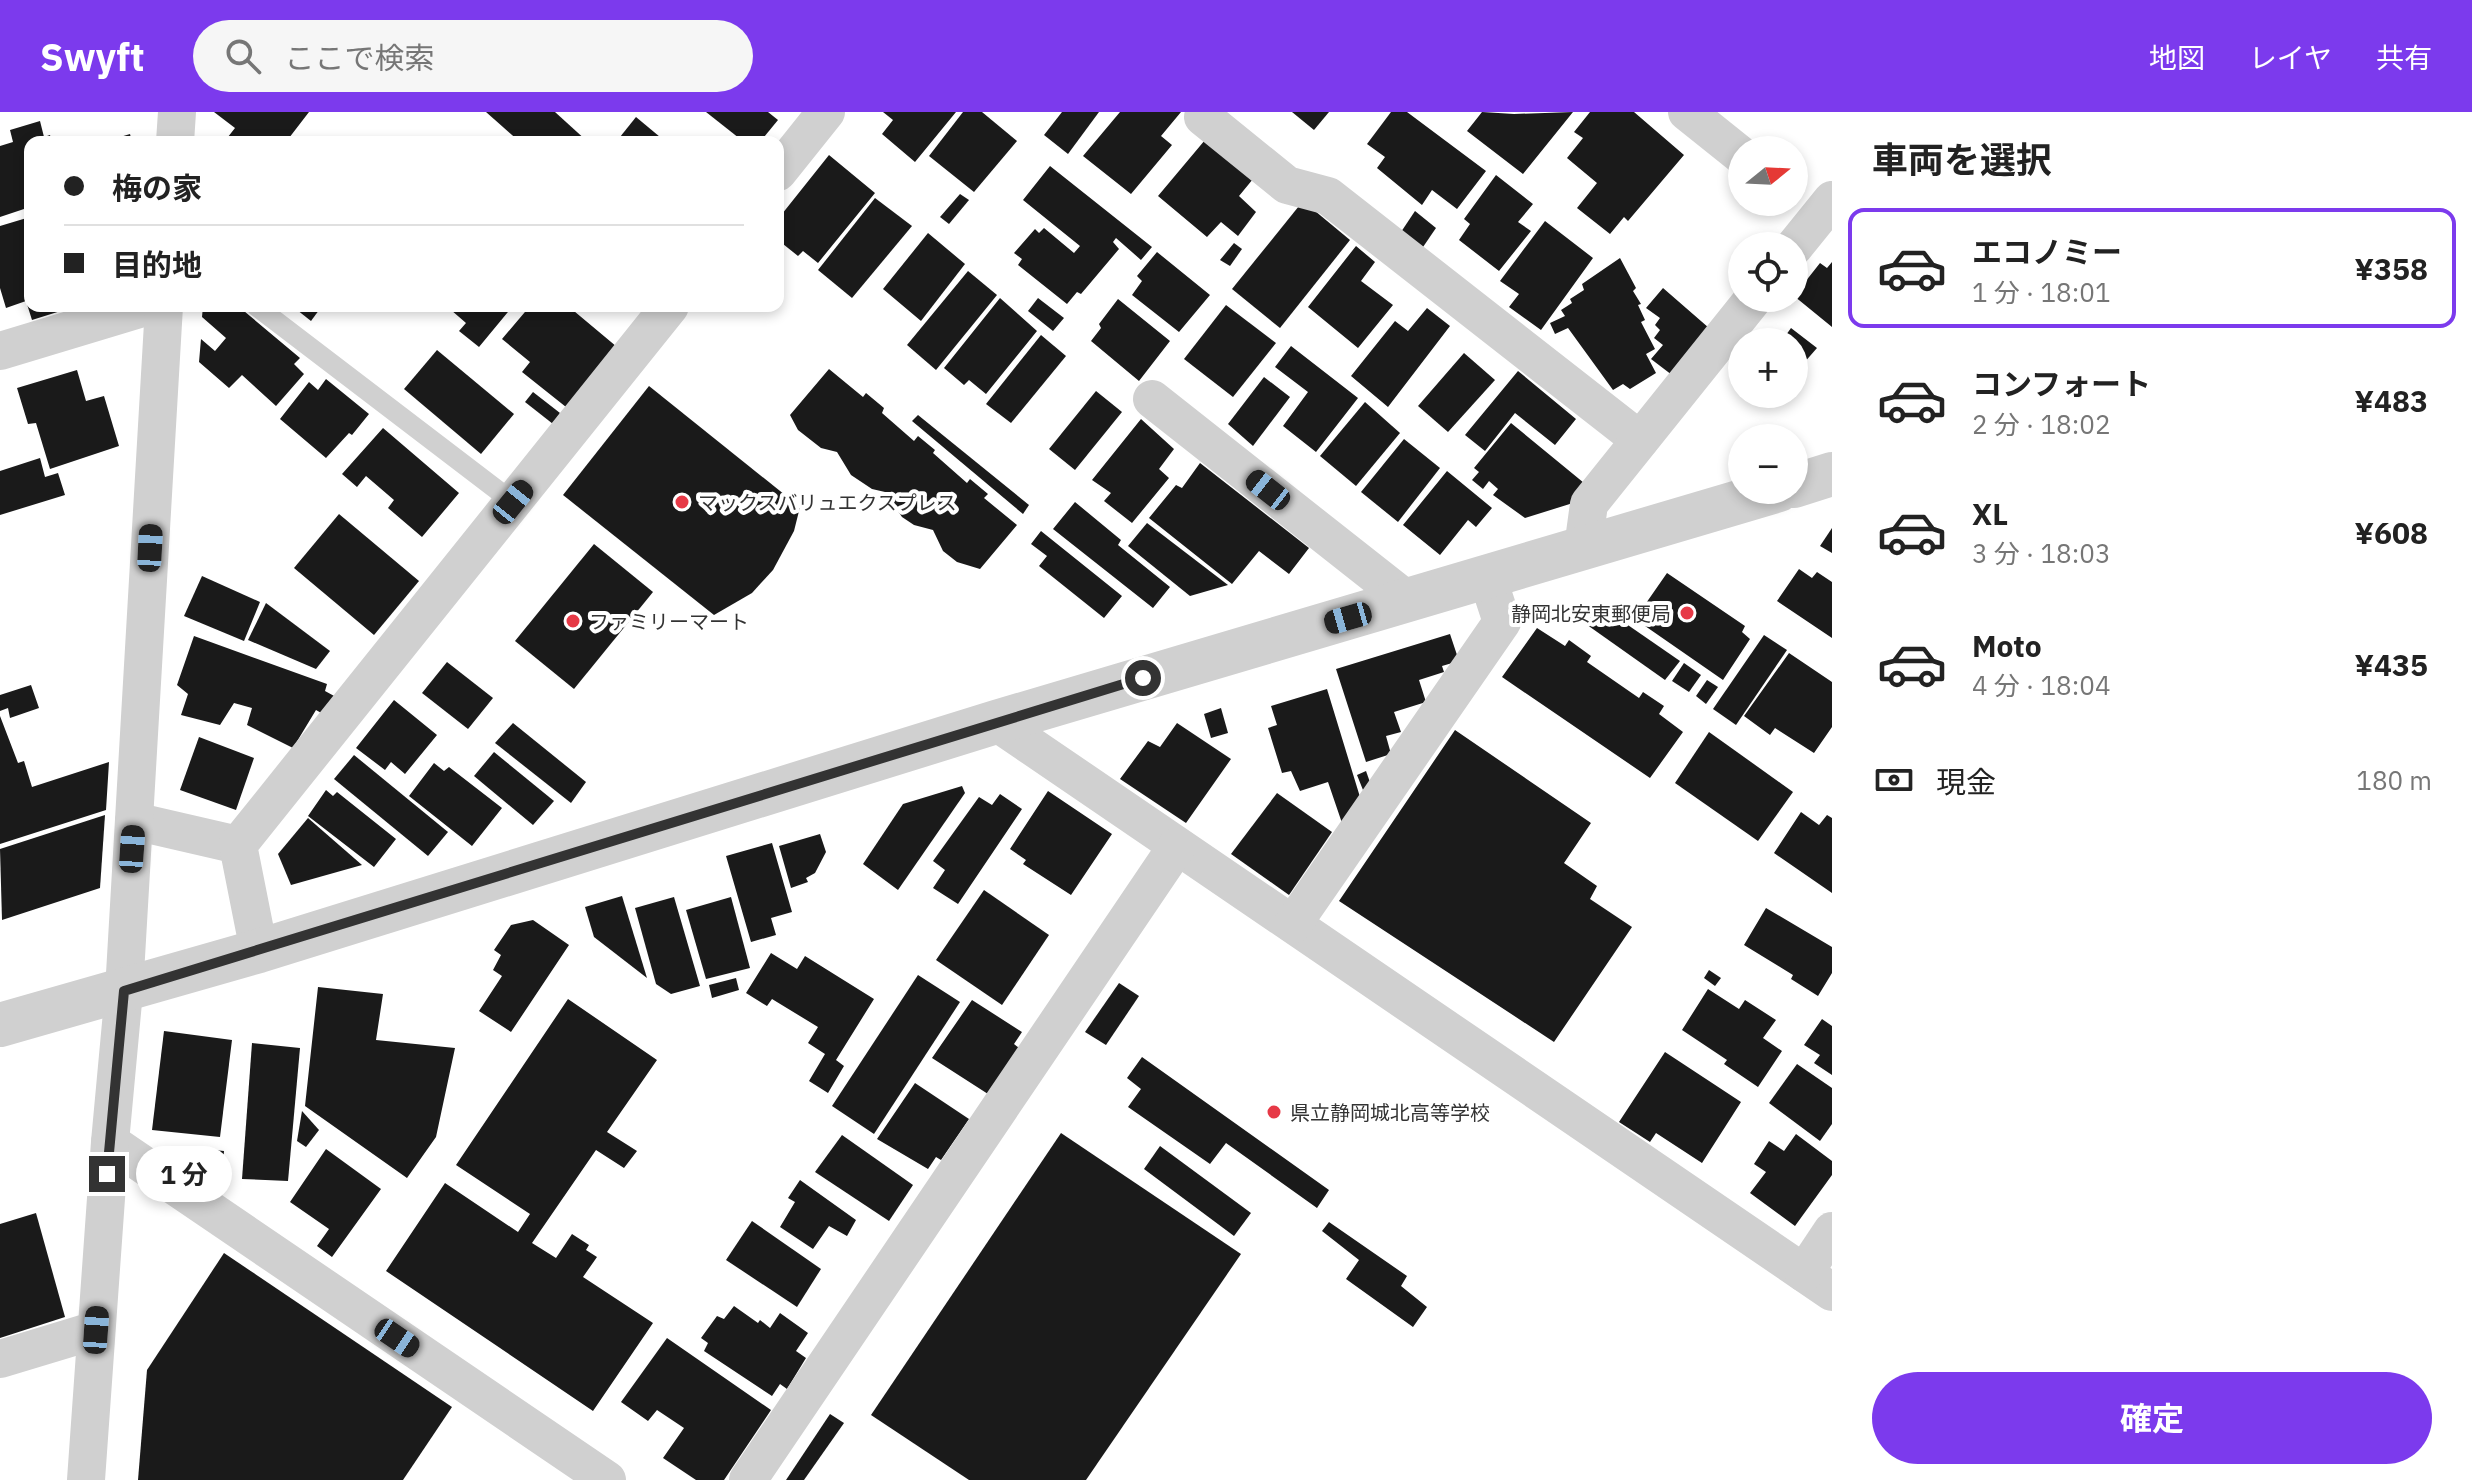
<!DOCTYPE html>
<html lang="ja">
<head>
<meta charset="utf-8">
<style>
	body { margin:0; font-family:"IBM Plex Sans","Noto Sans JP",sans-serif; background:#f6f6f6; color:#222; height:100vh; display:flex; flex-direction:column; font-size:30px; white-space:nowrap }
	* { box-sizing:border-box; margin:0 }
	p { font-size:26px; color:#767676 }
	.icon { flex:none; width:44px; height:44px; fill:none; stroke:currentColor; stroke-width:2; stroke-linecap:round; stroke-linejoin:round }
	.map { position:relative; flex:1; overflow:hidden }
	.details { display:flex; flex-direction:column; background:#fff; width:640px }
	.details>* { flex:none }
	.banner { position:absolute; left:24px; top:24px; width:760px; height:176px; border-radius:16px; box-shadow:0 4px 12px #0003; display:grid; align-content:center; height:176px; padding:0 40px; background:#fff }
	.needle { width:52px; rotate:72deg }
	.buttons { position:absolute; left:1728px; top:24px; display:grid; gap:16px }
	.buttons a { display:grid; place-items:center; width:80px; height:80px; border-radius:50%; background:#fff; box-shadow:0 4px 12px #0003; font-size:40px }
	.end { position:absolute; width:36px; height:36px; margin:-18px; border:10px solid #333; background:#fff; box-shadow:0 0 0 4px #fff }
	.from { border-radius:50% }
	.bubble { position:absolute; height:56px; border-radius:28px; background:#fff; box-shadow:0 4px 12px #0003; font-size:26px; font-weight:700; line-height:56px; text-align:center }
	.car { position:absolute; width:24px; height:48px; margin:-24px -12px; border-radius:10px; box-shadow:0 0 6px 2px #0007; background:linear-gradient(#222 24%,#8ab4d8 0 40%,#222 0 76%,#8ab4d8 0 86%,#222 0) }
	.banner b { display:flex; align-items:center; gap:28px; height:76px; font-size:30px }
	.banner b+b { border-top:2px solid #e0e0e0 }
	.banner i { width:20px; height:20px; background:#222 }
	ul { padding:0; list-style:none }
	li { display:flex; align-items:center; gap:24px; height:120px; margin:0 16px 12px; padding:0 24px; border:4px solid transparent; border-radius:16px }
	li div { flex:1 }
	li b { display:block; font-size:30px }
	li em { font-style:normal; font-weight:700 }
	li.current { border-color:#7c3aed }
	li>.icon { width:72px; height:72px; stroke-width:1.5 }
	h2 { padding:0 40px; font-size:36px; line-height:96px }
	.pay { display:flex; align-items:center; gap:20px; height:88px; padding:0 40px; font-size:30px }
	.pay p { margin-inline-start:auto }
	.button { display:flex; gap:16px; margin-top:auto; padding:16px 40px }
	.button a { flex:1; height:92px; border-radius:48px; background:#7c3aed; color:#fff; font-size:32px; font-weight:700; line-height:92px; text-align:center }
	header { display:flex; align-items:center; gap:48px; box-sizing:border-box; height:112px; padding:0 40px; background:#7c3aed; color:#fff }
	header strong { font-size:38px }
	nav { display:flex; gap:44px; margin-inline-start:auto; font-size:28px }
	.search { width:560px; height:72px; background:#f6f6f6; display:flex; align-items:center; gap:20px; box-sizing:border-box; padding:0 28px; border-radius:44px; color:#767676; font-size:30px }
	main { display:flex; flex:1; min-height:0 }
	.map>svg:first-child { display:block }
	.building { fill:#1a1a1a }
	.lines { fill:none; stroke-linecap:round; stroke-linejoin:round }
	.service { stroke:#d0d0d0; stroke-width:20 }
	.minor { stroke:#d0d0d0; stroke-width:38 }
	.tertiary { stroke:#d0d0d0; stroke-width:44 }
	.route { stroke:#333; stroke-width:10 }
	.poi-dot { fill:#e63946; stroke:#fff; stroke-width:3 }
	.labels { text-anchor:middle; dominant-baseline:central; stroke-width:8; stroke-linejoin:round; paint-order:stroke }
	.poi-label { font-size:20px; fill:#333; stroke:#fff; text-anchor:start }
</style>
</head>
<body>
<header>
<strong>Swyft</strong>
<div class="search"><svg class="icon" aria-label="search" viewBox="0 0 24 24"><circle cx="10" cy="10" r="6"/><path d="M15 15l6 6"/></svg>ここで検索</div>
<nav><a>地図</a><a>レイヤ</a><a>共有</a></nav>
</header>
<main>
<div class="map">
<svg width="1832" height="1368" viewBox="0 0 1832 1368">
	<rect width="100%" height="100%" fill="#fff"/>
	<g class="building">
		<polygon points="214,0 309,0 289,26 295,30 224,30 235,16"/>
		<polygon points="486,0 555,0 588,30 520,30"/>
		<polygon points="706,0 768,0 778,8 760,30 744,30"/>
		<polygon points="883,0 956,0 915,50 882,22 893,8"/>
		<polygon points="963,0 982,0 1017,29 974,80 929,44"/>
		<polygon points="1062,0 1099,0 1068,42 1044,23"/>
		<polygon points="1120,0 1181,0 1161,24 1172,33 1131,82 1083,44"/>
		<polygon points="1292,0 1329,0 1314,18"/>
		<polygon points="1391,0 1407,0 1486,59 1457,97 1432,78 1422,93 1377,56 1385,45 1367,32"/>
		<polygon points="1482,0 1514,2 1573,0 1523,62 1467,19"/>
		<polygon points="1590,0 1634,0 1684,43 1628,109 1624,105 1610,122 1577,96 1597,71 1567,46 1583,26 1574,20"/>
		<polygon points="636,5 666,30 616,30"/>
		<polygon points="40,9 44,25 50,23 52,30 30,30 30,95 0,105 0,34 13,30 10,18"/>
		<polygon points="130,22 132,30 107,30 107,29"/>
		<polygon points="1205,28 1253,67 1239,84 1256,100 1238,124 1221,110 1207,125 1158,84"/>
		<polygon points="829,43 875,81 818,151 803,139 798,144 778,128 778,107"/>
		<polygon points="1050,54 1152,135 1141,148 1116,126 1113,130 1119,137 1081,182 1077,180 1067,192 1018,153 1022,147 1014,141 1035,117 1039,121 1044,116 1074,141 1080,134 1023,88"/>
		<polygon points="1496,63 1533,92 1518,110 1531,119 1499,159 1459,128 1470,112 1464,107"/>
		<polygon points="960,82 969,88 949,112 940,105"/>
		<polygon points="875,86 912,114 852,186 818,158"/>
		<polygon points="1303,89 1350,128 1280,216 1232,177"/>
		<polygon points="1415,99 1436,116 1423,135 1401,120"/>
		<polygon points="30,105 30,194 66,194 67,197 32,208 26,189 6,196 0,176 0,114"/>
		<polygon points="1545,109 1593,146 1541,218 1509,195 1519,182 1500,169"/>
		<polygon points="928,121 965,152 921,209 883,177"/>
		<polygon points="1234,131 1242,137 1230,154 1220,148"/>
		<polygon points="1356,134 1375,150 1361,169 1393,193 1358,236 1308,195"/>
		<polygon points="1157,140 1210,183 1179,220 1132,183 1142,169 1137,164"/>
		<polygon points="1620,146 1636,176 1633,179 1641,192 1638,193 1645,208 1641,210 1655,237 1646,242 1656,261 1630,277 1623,272 1613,278 1568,216 1555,222 1550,211 1565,204 1561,198 1572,191 1570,187 1584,178 1582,172"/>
		<polygon points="1832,150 1832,215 1794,184 1820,151 1827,156"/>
		<polygon points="968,159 997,183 936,258 907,233"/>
		<polygon points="1663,176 1709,216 1672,263 1651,247 1663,233 1654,226 1660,218 1655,213 1660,206 1646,196"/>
		<polygon points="1000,186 1037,219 986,282 969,268 964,273 944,256"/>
		<polygon points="1038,186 1064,206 1053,219 1028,199"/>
		<polygon points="1118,187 1170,229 1139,269 1091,229 1101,216 1099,212"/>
		<polygon points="1226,193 1276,231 1233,285 1184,247"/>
		<polygon points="203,194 238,194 300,246 294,252 304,262 276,294 242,263 229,276 199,250 201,227 215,239 226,226 202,205"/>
		<polygon points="292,194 322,194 311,209"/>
		<polygon points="454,194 513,194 479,235 459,219 466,211 451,198"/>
		<polygon points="530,194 568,194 617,235 566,295 522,260 530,250 502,227"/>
		<polygon points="1427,196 1450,214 1388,295 1351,264 1395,209 1408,219"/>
		<polygon points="1791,216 1817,236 1803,252 1794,244 1794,230 1781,230"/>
		<polygon points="1041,223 1066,244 1011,311 986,292"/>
		<polygon points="1291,234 1358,286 1316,340 1283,314 1308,280 1275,255"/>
		<polygon points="437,238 514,302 481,342 404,277"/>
		<polygon points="1464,241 1495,268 1448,320 1418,294"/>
		<polygon points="829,257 863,285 866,281 884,296 882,301 914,329 918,324 935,338 933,341 967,371 970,367 988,382 984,386 1017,413 980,457 957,450 943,439 933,418 914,413 902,405 885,380 872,377 851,363 837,340 821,336 798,318 790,303"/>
		<polygon points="77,258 86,289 104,284 119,334 50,357 36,311 28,312 17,276"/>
		<polygon points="1518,259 1576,307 1555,333 1515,301 1485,339 1465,323"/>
		<polygon points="1264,265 1290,285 1253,334 1228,312"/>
		<polygon points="326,267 369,302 352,323 349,321 326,346 280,307 309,270 318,278"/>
		<polygon points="649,274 800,395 794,419 773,458 752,481 714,503 563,383"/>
		<polygon points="1096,279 1122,300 1075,358 1049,337"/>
		<polygon points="533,280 560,301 553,312 525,290"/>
		<polygon points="1365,290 1400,321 1356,374 1320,344"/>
		<polygon points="918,303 1029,393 1023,402 912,309"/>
		<polygon points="1141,307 1174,337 1159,357 1169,366 1132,411 1104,389 1111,381 1092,368"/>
		<polygon points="1511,311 1584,371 1573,391 1525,406 1493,383 1498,377 1489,369 1483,377 1472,368 1479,360 1474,356"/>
		<polygon points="383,316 459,381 422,425 388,396 394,388 366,364 357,375 342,362"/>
		<polygon points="1404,327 1440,356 1398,410 1361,380"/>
		<polygon points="40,346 45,365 58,361 65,383 0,403 0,359"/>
		<polygon points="1200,351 1309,436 1289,462 1259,439 1232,472 1149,406 1176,373 1182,376"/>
		<polygon points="1447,359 1492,396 1476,415 1468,408 1440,443 1403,413"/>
		<polygon points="1075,390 1121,428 1118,433 1170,475 1153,496 1053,417"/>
		<polygon points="339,402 419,469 374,523 294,456"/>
		<polygon points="1147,411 1228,473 1190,484 1128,434"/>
		<polygon points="1832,416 1832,441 1820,434"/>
		<polygon points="1041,419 1122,484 1104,506 1039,454 1047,444 1031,432"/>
		<polygon points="594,432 653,480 574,577 515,529"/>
		<polygon points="1799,457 1812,466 1817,460 1832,470 1832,526 1777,489"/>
		<polygon points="1667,461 1745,514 1742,520 1750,527 1723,568 1635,507"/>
		<polygon points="202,464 260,490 244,529 184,504"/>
		<polygon points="266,491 330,539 316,557 248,528"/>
		<polygon points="1596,491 1680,549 1665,568 1583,510"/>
		<polygon points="1537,516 1565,534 1569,528 1591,544 1587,550 1639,586 1643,580 1664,594 1659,602 1683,620 1650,666 1502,565"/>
		<polygon points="1450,522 1459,549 1442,554 1444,560 1419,568 1426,590 1394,600 1401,620 1386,624 1391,642 1366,650 1336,557"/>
		<polygon points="1764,523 1787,538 1736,613 1713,597"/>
		<polygon points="194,524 327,572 325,579 336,585 323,602 316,598 293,636 247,613 252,596 234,591 220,613 181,603 188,582 177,573"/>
		<polygon points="1789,541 1832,570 1832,615 1814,641 1775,616 1770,623 1744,604"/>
		<polygon points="447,550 493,586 468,617 422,581"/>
		<polygon points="1684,551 1701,563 1689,580 1672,569"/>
		<polygon points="1707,568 1718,575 1706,592 1696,584"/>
		<polygon points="31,573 39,596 10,606 8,596 0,599 0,583"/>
		<polygon points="1327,577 1360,685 1342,711 1328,670 1300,679 1291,659 1282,661 1268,616 1277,613 1271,594"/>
		<polygon points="394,588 437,623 405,662 391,650 385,658 356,636"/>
		<polygon points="1221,596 1228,621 1211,626 1204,602"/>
		<polygon points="0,604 18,651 24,649 32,675 109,650 106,698 0,732"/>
		<polygon points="513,611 586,670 571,691 495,631"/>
		<polygon points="1177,611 1231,647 1186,711 1120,667 1148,629 1160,635"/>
		<polygon points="1455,618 1591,711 1564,751 1597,774 1590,787 1632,815 1554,930 1339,789"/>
		<polygon points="1709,620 1793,680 1758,729 1675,671"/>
		<polygon points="199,625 254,646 236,698 180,678"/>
		<polygon points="494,640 554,689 533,713 474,664"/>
		<polygon points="354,643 448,720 428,744 334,667"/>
		<polygon points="434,651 444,659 449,655 502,696 472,734 409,684"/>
		<polygon points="1366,659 1372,676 1363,678 1357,663"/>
		<polygon points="962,674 965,681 898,778 863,752 903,692"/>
		<polygon points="326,678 333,684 337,680 396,727 374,755 308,704"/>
		<polygon points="1048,679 1112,722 1071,783 1023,752 1026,748 1010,737"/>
		<polygon points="1277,681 1332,720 1289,783 1231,742"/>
		<polygon points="1000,682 1022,697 958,792 933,776 945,758 933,749 979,685 992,693"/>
		<polygon points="1801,700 1819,713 1827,703 1832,706 1832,781 1774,741"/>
		<polygon points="105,703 100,776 2,808 0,737"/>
		<polygon points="308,706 362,753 291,773 278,742"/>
		<polygon points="820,722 826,740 815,761 806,766 808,770 791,776 779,734"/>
		<polygon points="772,731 792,800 771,806 776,823 751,830 726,744"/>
		<polygon points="984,778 1049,823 1002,893 936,848"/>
		<polygon points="622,784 647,866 594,825 585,795"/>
		<polygon points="674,785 700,874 671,882 656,872 635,796"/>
		<polygon points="731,785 750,856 706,867 686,798"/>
		<polygon points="1766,796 1832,835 1832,861 1818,884 1791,867 1793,863 1744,833"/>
		<polygon points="533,808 569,833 511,920 479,899 502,864 493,858 501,843 494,838 511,813"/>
		<polygon points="771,841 797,857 805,844 874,887 836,948 844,954 828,981 809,969 825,942 808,931 818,915 772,887 767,894 746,881"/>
		<polygon points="1709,858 1721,866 1715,874 1704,866"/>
		<polygon points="918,863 960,890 874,1022 832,994"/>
		<polygon points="736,866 739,878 712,886 709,873"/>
		<polygon points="1119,871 1139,884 1106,933 1085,920"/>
		<polygon points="318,875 383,882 376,928 455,936 436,1025 407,1066 305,994"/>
		<polygon points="1708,877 1739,897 1745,888 1776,908 1763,926 1782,939 1758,975 1724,952 1727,948 1682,918"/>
		<polygon points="568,887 657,948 607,1020 637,1039 624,1056 596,1038 532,1131 556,1146 572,1122 589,1133 586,1138 597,1145 583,1165 653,1211 593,1299 386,1159 445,1071 518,1120 530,1102 456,1053"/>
		<polygon points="972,888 1022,920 1014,932 1019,936 988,982 932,946"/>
		<polygon points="1822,907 1832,914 1832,963 1814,951 1820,943 1804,933"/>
		<polygon points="164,919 232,928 220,1025 152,1018"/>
		<polygon points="252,931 300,936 288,1069 242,1067"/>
		<polygon points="1665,940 1741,990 1702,1051 1656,1021 1650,1030 1619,1010"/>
		<polygon points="1142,945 1329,1078 1317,1096 1226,1031 1210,1052 1128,995 1141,977 1127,966"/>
		<polygon points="1797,952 1832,976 1832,1012 1820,1029 1769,991"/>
		<polygon points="915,971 969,1007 941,1048 936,1045 928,1057 877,1027"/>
		<polygon points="302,999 319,1018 306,1035 297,1029"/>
		<polygon points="1061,1021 1241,1142 1086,1368 969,1368 871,1303"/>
		<polygon points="1796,1022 1832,1049 1832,1063 1795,1114 1750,1081 1766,1060 1754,1052 1769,1029 1784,1039"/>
		<polygon points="842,1023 913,1073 889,1109 815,1060"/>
		<polygon points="1160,1034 1251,1101 1234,1124 1144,1057"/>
		<polygon points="195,1036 224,1039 223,1054 194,1051"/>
		<polygon points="326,1037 381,1077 332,1145 317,1134 329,1117 290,1090"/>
		<polygon points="800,1068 856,1108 847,1124 829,1114 813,1137 780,1115 795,1090 788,1086"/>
		<polygon points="36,1101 65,1205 0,1226 0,1112"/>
		<polygon points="752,1109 821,1157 797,1195 726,1148"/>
		<polygon points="1329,1110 1407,1164 1401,1174 1427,1195 1413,1215 1346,1167 1359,1148 1322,1119"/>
		<polygon points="224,1141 452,1295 403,1368 138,1368 147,1258"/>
		<polygon points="734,1194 758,1211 760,1208 770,1216 780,1201 808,1221 796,1239 806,1246 787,1277 780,1272 772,1284 704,1239 708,1231 701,1226 717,1204 724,1207"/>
		<polygon points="667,1226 771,1298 724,1368 696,1368 663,1346 684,1316 657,1298 648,1309 621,1290"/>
		<polygon points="830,1302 844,1311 804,1368 786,1368"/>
	</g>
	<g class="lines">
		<polyline class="service" points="256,194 513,390"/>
		<g class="minor">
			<polyline points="1687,0 1742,44"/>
			<polyline points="1203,5 1287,73 1328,84 1640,328"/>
			<polyline points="175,30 177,0"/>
			<polyline points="778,60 826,0"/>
			<polyline points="1794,135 1832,88"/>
			<polyline points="0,239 149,194"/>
			<polyline points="1152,287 1407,488"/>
			<polyline points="1583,436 1589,392 1754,186"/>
			<polyline points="996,610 1832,1180"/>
			<polyline points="134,709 238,733"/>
			<polyline points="1293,812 1502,510 1487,464"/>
			<polyline points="259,839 238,733 670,194"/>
			<polyline points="110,1030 607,1368"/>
			<polyline points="1804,1161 1832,1119"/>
			<polyline points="0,1247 96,1218"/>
			<polyline points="86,1368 110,1030 124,879 164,194"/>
			<polyline points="748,1368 1177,734"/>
		</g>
		<g class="tertiary">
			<polyline points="1794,374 1832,362"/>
			<polyline points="0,913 259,839 996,610 1779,378"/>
		</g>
	</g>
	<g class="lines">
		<polyline class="route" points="107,1062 124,879 1143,566"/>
	</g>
	<g class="poi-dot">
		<circle cx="682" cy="390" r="8"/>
		<circle cx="1687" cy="501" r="8"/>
		<circle cx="573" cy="509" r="8"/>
		<circle cx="1274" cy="1000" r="8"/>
	</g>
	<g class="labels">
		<g class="poi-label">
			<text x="698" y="390">マックスバリュエクスプレス</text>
			<text x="1671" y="501" text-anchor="end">静岡北安東郵便局</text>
			<text x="589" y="509">ファミリーマート</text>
			<text x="1290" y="1000">県立静岡城北高等学校</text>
		</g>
	</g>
</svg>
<div class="buttons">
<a><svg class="needle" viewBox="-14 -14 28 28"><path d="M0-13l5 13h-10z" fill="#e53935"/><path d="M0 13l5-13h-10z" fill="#767676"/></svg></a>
<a><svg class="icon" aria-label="locate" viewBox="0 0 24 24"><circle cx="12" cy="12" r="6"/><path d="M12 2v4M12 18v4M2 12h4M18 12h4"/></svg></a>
<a>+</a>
<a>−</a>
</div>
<i class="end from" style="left:1143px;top:566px"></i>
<i class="end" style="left:107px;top:1062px"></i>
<div class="bubble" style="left:136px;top:1034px;width:96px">1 分</div>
<i class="car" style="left:1268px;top:378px;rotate:308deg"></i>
<i class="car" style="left:513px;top:390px;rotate:39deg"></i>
<i class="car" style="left:150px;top:436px;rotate:3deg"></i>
<i class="car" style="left:1348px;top:506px;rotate:254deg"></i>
<i class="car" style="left:132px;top:737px;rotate:4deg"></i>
<i class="car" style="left:96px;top:1218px;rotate:4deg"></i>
<i class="car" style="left:397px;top:1226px;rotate:124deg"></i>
<div class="banner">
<b><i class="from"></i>梅の家</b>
<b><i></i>目的地</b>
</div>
</div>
<section class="details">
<h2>車両を選択</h2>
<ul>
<li class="current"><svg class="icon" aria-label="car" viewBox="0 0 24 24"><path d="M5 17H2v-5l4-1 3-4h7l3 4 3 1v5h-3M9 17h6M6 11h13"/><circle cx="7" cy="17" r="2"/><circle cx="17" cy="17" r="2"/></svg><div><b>エコノミー</b><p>1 分 · 18:01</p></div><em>¥358</em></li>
<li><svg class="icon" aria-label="car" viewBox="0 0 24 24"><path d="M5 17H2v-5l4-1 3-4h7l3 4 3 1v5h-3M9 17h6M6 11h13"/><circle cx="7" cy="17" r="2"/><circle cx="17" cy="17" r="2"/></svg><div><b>コンフォート</b><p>2 分 · 18:02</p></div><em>¥483</em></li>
<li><svg class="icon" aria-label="car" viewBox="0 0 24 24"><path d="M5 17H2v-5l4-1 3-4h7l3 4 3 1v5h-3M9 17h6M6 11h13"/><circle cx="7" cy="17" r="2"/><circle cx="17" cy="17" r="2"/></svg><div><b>XL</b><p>3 分 · 18:03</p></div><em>¥608</em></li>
<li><svg class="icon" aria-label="car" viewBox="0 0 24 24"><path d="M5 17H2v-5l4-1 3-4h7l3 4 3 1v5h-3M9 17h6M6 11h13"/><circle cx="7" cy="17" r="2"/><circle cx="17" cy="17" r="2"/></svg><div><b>Moto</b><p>4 分 · 18:04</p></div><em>¥435</em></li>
</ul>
<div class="pay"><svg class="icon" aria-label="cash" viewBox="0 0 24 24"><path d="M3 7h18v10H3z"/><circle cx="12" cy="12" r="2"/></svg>現金<p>180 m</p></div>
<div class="button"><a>確定</a></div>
</section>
</main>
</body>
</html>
